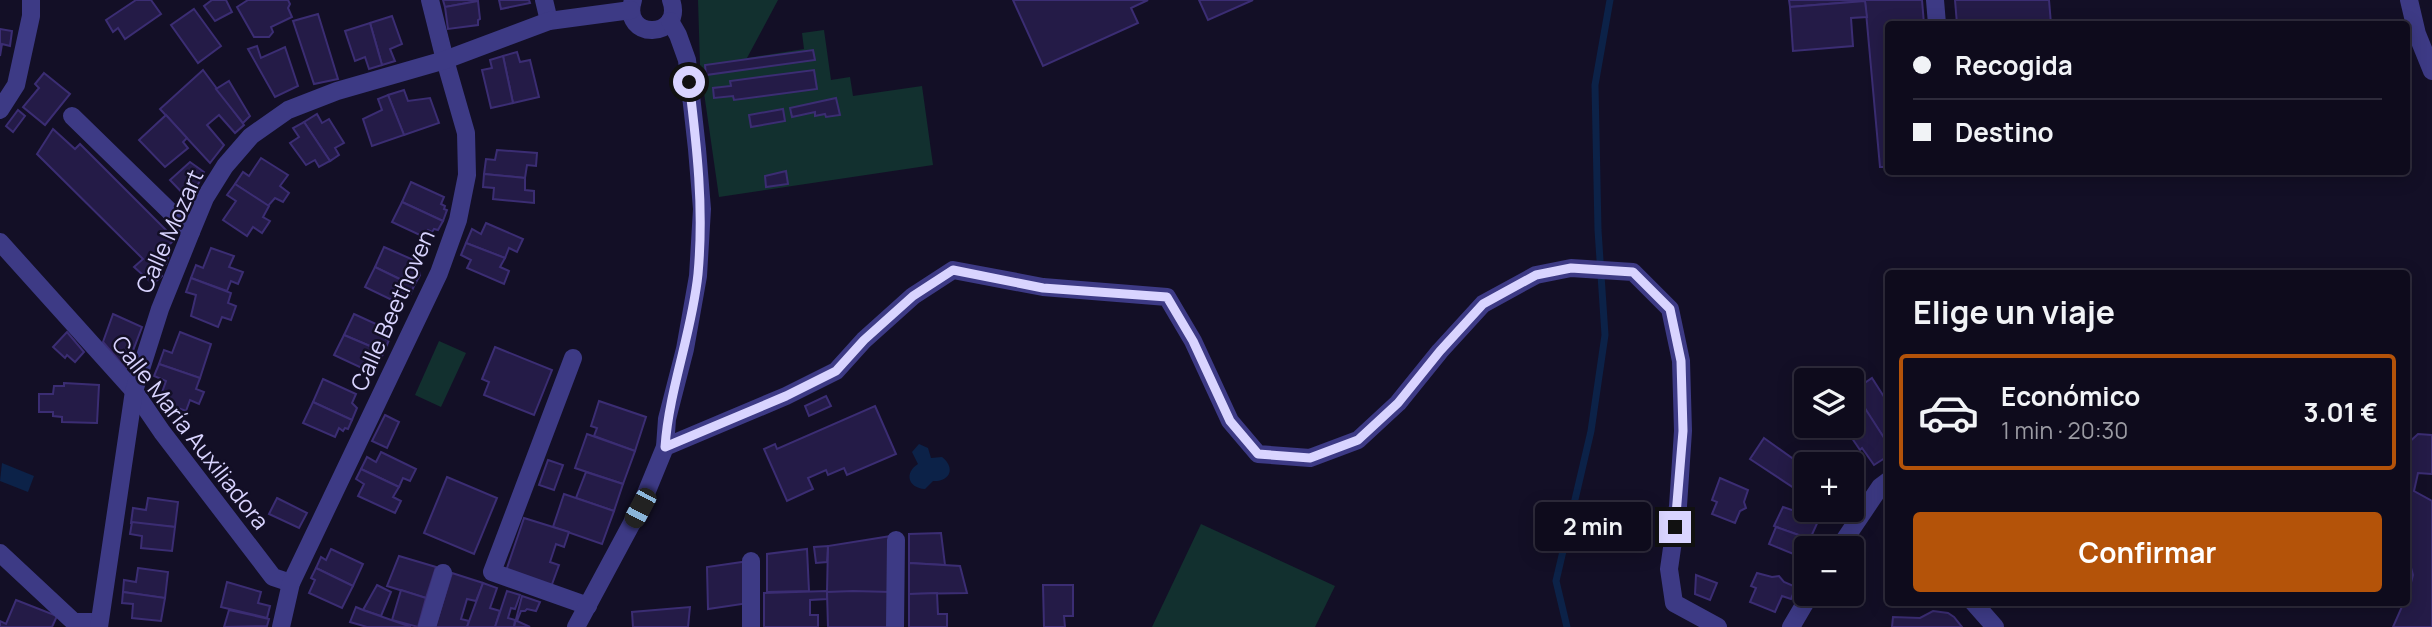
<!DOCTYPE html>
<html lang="es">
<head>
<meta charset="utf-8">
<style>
	body { margin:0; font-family:Manrope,sans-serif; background:#1c1929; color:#f1f3f6; height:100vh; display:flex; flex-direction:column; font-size:26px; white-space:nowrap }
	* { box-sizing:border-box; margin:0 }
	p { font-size:23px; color:#9b9ba3 }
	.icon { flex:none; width:38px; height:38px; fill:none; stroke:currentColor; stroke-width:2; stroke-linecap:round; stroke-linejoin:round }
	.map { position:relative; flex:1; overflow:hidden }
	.drawer { position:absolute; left:1885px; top:270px; width:525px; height:336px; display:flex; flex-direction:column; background:#0e0b1c; border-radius:7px; box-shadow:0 4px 18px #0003,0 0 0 2px #2e2b3b }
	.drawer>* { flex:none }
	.top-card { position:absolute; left:1885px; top:21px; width:525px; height:154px; border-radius:7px; box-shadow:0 4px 18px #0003,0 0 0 2px #2e2b3b; display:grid; align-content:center; height:154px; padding:0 28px; background:#0e0b1c }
	.controls { position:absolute; left:1794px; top:368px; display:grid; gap:14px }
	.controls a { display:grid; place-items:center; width:70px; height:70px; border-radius:7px; background:#0e0b1c; box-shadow:0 4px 18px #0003,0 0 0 2px #2e2b3b; font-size:35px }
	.end { position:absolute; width:32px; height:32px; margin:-16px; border:9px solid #d9d4ff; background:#111; box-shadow:0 0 0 4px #111 }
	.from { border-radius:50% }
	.bubble { position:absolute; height:49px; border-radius:7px; background:#0e0b1c; box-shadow:0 4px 18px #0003,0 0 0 2px #2e2b3b; font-size:23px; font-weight:700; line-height:49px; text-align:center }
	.car { position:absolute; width:21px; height:42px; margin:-21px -10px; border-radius:9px; box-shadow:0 0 5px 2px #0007; background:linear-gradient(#222 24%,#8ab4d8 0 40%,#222 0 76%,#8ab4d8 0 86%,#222 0) }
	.top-card b { display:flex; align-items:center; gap:24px; height:66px; font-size:26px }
	.top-card b+b { border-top:2px solid #2e2b3b }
	.top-card i { width:18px; height:18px; background:#f1f3f6 }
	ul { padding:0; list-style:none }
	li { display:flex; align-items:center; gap:21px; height:116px; margin:0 14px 10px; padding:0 14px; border:4px solid #2e2b3b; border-radius:7px }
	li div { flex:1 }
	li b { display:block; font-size:26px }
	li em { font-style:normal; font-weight:700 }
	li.on { border-color:#b45309 }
	li>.icon { width:63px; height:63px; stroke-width:1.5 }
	h2 { padding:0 28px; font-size:32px; line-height:84px }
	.primary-button { display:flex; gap:14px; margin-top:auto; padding:14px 28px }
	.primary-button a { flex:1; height:80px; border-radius:7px; background:#b45309; color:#fff; font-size:28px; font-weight:700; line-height:80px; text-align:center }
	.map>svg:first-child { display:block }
	.green { fill:#12302f }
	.water { fill:#0c2248 }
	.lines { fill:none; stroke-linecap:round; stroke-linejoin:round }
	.stream { stroke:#0c2248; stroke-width:7 }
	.building { fill:#241b47; stroke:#3b2d73; stroke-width:2 }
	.minor { stroke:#3d3a85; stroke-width:18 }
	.tertiary { stroke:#3d3a85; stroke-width:18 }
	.route { stroke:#d9d4ff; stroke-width:9 }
	.labels { text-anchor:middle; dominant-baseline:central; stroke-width:5; stroke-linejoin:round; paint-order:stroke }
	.street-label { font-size:23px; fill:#d9d4ff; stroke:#130f26 }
</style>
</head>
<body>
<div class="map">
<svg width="2432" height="627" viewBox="0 0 2432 627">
	<rect width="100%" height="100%" fill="#130f26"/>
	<g class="green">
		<polygon points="698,0 778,0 747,58 804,49 802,33 824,30 831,80 850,77 853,96 922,86 933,165 719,197 700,65"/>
		<polygon points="439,341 466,353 441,407 415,395"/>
		<polygon points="1201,524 1335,586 1315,627 1152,627"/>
	</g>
	<g class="water">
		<path d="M 919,444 L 928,448 L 931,458 L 942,457 C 956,468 950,482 933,481 L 925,489 C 908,488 904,473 918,464 L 912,452 Z"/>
		<polygon points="2,463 34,476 28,492 0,481"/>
	</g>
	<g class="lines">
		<polyline class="stream" points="1567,627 1556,581 1591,431 1605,335 1598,230 1595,85 1610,0"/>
	</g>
	<g class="building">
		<polygon points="136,0 151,0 161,14 125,39 118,28 113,32 106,20"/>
		<polygon points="212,0 226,0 232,12 215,21 204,6"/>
		<polygon points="248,0 288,0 290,4 288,8 292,17 271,27 273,32 269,37 254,37 237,7"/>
		<polygon points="443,0 478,0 478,1 445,7"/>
		<polygon points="499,0 529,0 530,3 501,9"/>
		<polygon points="1013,0 1148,0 1131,8 1138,23 1043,66"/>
		<polygon points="1199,0 1253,0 1208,20"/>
		<polygon points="1789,0 1922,0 1924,24 1888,24 1888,167 1880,167 1865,1 1790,7"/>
		<polygon points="1955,0 2049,0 2051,24 1957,24"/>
		<polygon points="478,1 480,19 478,20 478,25 448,29 445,7"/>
		<polygon points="1865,1 1867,17 1851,18 1853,46 1793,51 1790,7"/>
		<polygon points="194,9 221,46 198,63 171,25"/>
		<polygon points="318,14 338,79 314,84 293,21"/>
		<polygon points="392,16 402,44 390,49 395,61 382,65 370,23"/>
		<polygon points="370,23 382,65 369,69 365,57 355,61 345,31"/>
		<polygon points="0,29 12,31 10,46 2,44 0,56"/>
		<polygon points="257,46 261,58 285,47 298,86 275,97 248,49"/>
		<polygon points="813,50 815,60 706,75 705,65"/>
		<polygon points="517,52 520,62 530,60 539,97 513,103 503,56"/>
		<polygon points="503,56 513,103 491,108 482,70 492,68 490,60"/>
		<polygon points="203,70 244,125 235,133 219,115 207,125 224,145 210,163 160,109"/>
		<polygon points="814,70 817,89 734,100 733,96 714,98 713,88 731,86 730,81"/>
		<polygon points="44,73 70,94 45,125 23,107 39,88 35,84"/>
		<polygon points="229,81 250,116 243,123 216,89"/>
		<polygon points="404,90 408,101 430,98 439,123 404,135 388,95"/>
		<polygon points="388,95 404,135 372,146 363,119 382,110 378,99"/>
		<polygon points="836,98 840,115 826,117 825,114 815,116 815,112 792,117 790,108"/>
		<polygon points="783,109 785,121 751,127 749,115"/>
		<polygon points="18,110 25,116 13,132 6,126"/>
		<polygon points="317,114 322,123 329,119 344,143 335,148 339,155 330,161 304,122"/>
		<polygon points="166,115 187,138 183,142 188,148 165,167 139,140"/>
		<polygon points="304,122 330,161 319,167 315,160 306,165 290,143 299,137 293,128"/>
		<polygon points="53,129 75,149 80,144 175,239 166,248 170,252 166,264 158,272 162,276 153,284 134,267 143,259 37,154"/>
		<polygon points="497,150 537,153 536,166 527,165 525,178 484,174 486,159 495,160"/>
		<polygon points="261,158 288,175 280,186 289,193 283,202 275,198 268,206 235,184 243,172 249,176"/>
		<polygon points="190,162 204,172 190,201 170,180"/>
		<polygon points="786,171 788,184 766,187 765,176"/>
		<polygon points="484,174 525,178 525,190 534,191 534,203 493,199 494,188 483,187"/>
		<polygon points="411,182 444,197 441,204 445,206 444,209 447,210 443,221 402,202"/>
		<polygon points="235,184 269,206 263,217 270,221 262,233 253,227 247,236 223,220 236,201 227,195"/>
		<polygon points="402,202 443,221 438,230 434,229 432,232 428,230 424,237 392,222"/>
		<polygon points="486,223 523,239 517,252 509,248 505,258 466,243 472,229 481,234"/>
		<polygon points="466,243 505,258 500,267 509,271 504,284 467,268 471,260 461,255"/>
		<polygon points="384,247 418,262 414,269 419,271 420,275 414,286 375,267"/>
		<polygon points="211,248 234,256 229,267 243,272 238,284 231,281 227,291 191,278 196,265 203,268"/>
		<polygon points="375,267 414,286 410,295 402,295 398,303 365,287"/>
		<polygon points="191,278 231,293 228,303 236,306 231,320 222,317 218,327 191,316 196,295 186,292"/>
		<polygon points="113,314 142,327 126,369 103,342"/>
		<polygon points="354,314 387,329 385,335 387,336 386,339 389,340 384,352 344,335"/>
		<polygon points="67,332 84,352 75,362 67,355 65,358 53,347"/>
		<polygon points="180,332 211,344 200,378 159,364 164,350 172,353"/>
		<polygon points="344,335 384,352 379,362 376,360 375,363 370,361 366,370 334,355"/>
		<polygon points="495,347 552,370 534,415 484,395 489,382 482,379"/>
		<polygon points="159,364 200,378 196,389 204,392 199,404 190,400 186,411 159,401 166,381 154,376"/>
		<polygon points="1872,378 1888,403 1888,435 1884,438 1853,391"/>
		<polygon points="323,379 356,394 352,403 357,408 352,420 313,402"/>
		<polygon points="64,383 99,385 97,423 62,422 62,417 53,416 53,412 39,412 39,394 53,394 54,386 64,386"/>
		<polygon points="826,396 831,406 809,416 805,406"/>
		<polygon points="599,401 646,417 635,451 594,436 597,428 591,426"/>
		<polygon points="313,402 352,420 348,429 345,428 343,431 339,428 335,437 303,423"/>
		<polygon points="1861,402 1888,444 1888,456 1874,465 1862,448 1860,450 1843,425 1852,425 1852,408"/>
		<polygon points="875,406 896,454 847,475 844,468 828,475 826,470 808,478 813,489 787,501 764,449 775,444 777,449"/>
		<polygon points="385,415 399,422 387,448 372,441"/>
		<polygon points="587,434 635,451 623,484 575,468"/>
		<polygon points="2418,434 2432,435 2432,474 2418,473 2414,491 2432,501 2432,627 2393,627 2404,602 2406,602 2413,575 2406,549 2406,445"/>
		<polygon points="1764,438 1806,468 1806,490 1797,483 1794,488 1750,459"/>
		<polygon points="381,452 416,469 410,481 403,478 399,487 361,469 367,457 376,462"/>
		<polygon points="548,460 563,465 554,490 539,485"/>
		<polygon points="361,469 399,487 393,497 401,501 395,513 358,496 364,484 356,479"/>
		<polygon points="586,472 623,484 614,511 576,498"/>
		<polygon points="447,477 497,498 474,554 424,533"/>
		<polygon points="1720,478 1748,490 1744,502 1746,508 1740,511 1735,523 1712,514 1717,502 1712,500"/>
		<polygon points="564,494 614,511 602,544 553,527"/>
		<polygon points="148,498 178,502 175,527 131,523 133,508 146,510"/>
		<polygon points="277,498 307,513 299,528 269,514"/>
		<polygon points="1783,507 1819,519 1810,539 1774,526"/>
		<polygon points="524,518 569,532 564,547 556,544 550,562 559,565 551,587 506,571"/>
		<polygon points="132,522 175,527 172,551 141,548 142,536 130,534"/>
		<polygon points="1776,527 1810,539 1803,558 1769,544"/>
		<polygon points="941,533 945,565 909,563 909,534"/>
		<polygon points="891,536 891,592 827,592 828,546"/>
		<polygon points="828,546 827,562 816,563 814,547"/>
		<polygon points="331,549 363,564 353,586 316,568 321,557 326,560"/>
		<polygon points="807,549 809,591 767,592 767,554"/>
		<polygon points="399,556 436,567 426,598 387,586"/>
		<polygon points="749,561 749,603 708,609 707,567"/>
		<polygon points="909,563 960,566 967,593 909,594"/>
		<polygon points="138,568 168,572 165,598 123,592 124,580 136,582"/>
		<polygon points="316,568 353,586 342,608 309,593 315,580 311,578"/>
		<polygon points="452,573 483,583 476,601 467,599 461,619 469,621 467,627 435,627"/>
		<polygon points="1757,573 1772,577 1779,576 1784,582 1796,587 1791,599 1782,596 1775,612 1750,602 1756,588 1751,586"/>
		<polygon points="1696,575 1717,583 1710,600 1695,594"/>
		<polygon points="227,582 261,592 258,603 270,606 267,618 221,607"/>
		<polygon points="483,583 497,588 490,608 500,611 495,627 467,627"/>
		<polygon points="377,585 391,592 381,616 363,610"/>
		<polygon points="1043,585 1073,585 1073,616 1064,616 1065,627 1044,627"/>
		<polygon points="401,590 426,598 418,627 392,620"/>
		<polygon points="507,591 520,595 515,609 511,608 508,618 515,620 514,627 495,627"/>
		<polygon points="827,591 827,599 810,600 810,615 818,615 818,627 764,627 764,593"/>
		<polygon points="853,591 891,592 892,627 828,627 827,592"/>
		<polygon points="123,592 165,598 161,621 132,618 133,604 122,603"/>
		<polygon points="937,593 938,614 947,614 947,627 909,627 909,594"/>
		<polygon points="522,596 540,602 536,611 527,609 525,611 521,611 517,621 530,627 514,627"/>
		<polygon points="16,600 57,616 52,627 0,627 0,621 6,624"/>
		<polygon points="356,607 363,610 411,627 367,627 350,622"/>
		<polygon points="690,607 688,627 633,627 632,612"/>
		<polygon points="229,610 269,619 267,626 224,627"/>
		<polygon points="1933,611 1948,613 1954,617 1962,627 1892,627 1893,617 1920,618"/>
	</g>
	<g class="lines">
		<g class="minor">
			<polyline points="544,0 549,21"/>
			<polyline points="1935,0 1937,24"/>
			<polyline points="0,110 16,85 31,16 31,0"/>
			<polyline points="72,116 191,232"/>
			<polyline points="0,242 134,391 162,432 273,577 291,583"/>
			<polyline points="573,358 492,572 588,606"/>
			<polyline points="1839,548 1880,487 1888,481"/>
			<polyline points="0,553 74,622 99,622"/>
			<polyline points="1973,602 1995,627"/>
			<polyline points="281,627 291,583 439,273 458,220 467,175 466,133 445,60 430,0"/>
			<polyline points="427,627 443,573"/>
			<polyline points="751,627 751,561"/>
			<polyline points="895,627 896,540"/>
			<polyline points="1791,627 1811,593"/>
		</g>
		<g class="tertiary">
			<path d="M 633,0 C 620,41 685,39 671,0"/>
			<polyline points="2409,0 2417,34 2432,71"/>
			<polyline points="665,447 786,396 836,371 864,340 913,296 953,270 1043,287 1167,297 1193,341 1230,421 1258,454 1310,458 1358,440 1398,403 1440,351 1483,304 1536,275 1571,268 1633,272 1670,309 1681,361 1683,431 1678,506 1669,569 1674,603 1718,627"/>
			<polyline points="99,627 134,391 160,309 191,232 205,198 225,166 251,136 288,110 337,91 445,60 549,21 631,10"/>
			<polyline points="576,627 640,508 665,447 667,419 685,349 698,276 702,209 697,149 687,60 678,35 670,21"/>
		</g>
	</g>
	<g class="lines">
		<path class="route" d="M 689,82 C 697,147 704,208 698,274 C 692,333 669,389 665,447 L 786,396 L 836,371 L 864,340 L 913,296 L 953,270 L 1043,288 L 1167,297 L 1193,341 L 1230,421 L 1258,454 L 1310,458 L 1358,440 L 1398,403 L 1440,351 L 1483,304 L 1536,275 L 1571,268 L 1633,272 L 1670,309 L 1681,361 L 1683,431 L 1675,527"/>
	</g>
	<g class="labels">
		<g class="street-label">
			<text transform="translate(169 231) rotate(-66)">Calle Mozart</text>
			<text transform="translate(392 310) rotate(-66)">Calle Beethoven</text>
			<text transform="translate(191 432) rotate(52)">Calle María Auxiliadora</text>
		</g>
	</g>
</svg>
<div class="controls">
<a><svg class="icon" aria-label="layers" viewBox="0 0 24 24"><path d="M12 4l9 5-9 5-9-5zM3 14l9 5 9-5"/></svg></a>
<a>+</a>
<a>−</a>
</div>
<i class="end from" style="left:689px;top:82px"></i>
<i class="end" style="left:1675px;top:527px"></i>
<div class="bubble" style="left:1535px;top:502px;width:116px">2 min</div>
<i class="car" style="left:640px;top:508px;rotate:208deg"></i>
<div class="top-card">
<b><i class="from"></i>Recogida</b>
<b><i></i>Destino</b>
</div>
<section class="drawer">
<h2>Elige un viaje</h2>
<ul>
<li class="on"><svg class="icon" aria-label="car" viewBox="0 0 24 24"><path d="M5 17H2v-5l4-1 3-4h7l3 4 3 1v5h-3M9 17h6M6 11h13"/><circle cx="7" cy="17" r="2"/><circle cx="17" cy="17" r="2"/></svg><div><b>Económico</b><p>1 min · 20:30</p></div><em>3.01 €</em></li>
</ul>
<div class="primary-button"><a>Confirmar</a></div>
</section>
</div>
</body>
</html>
